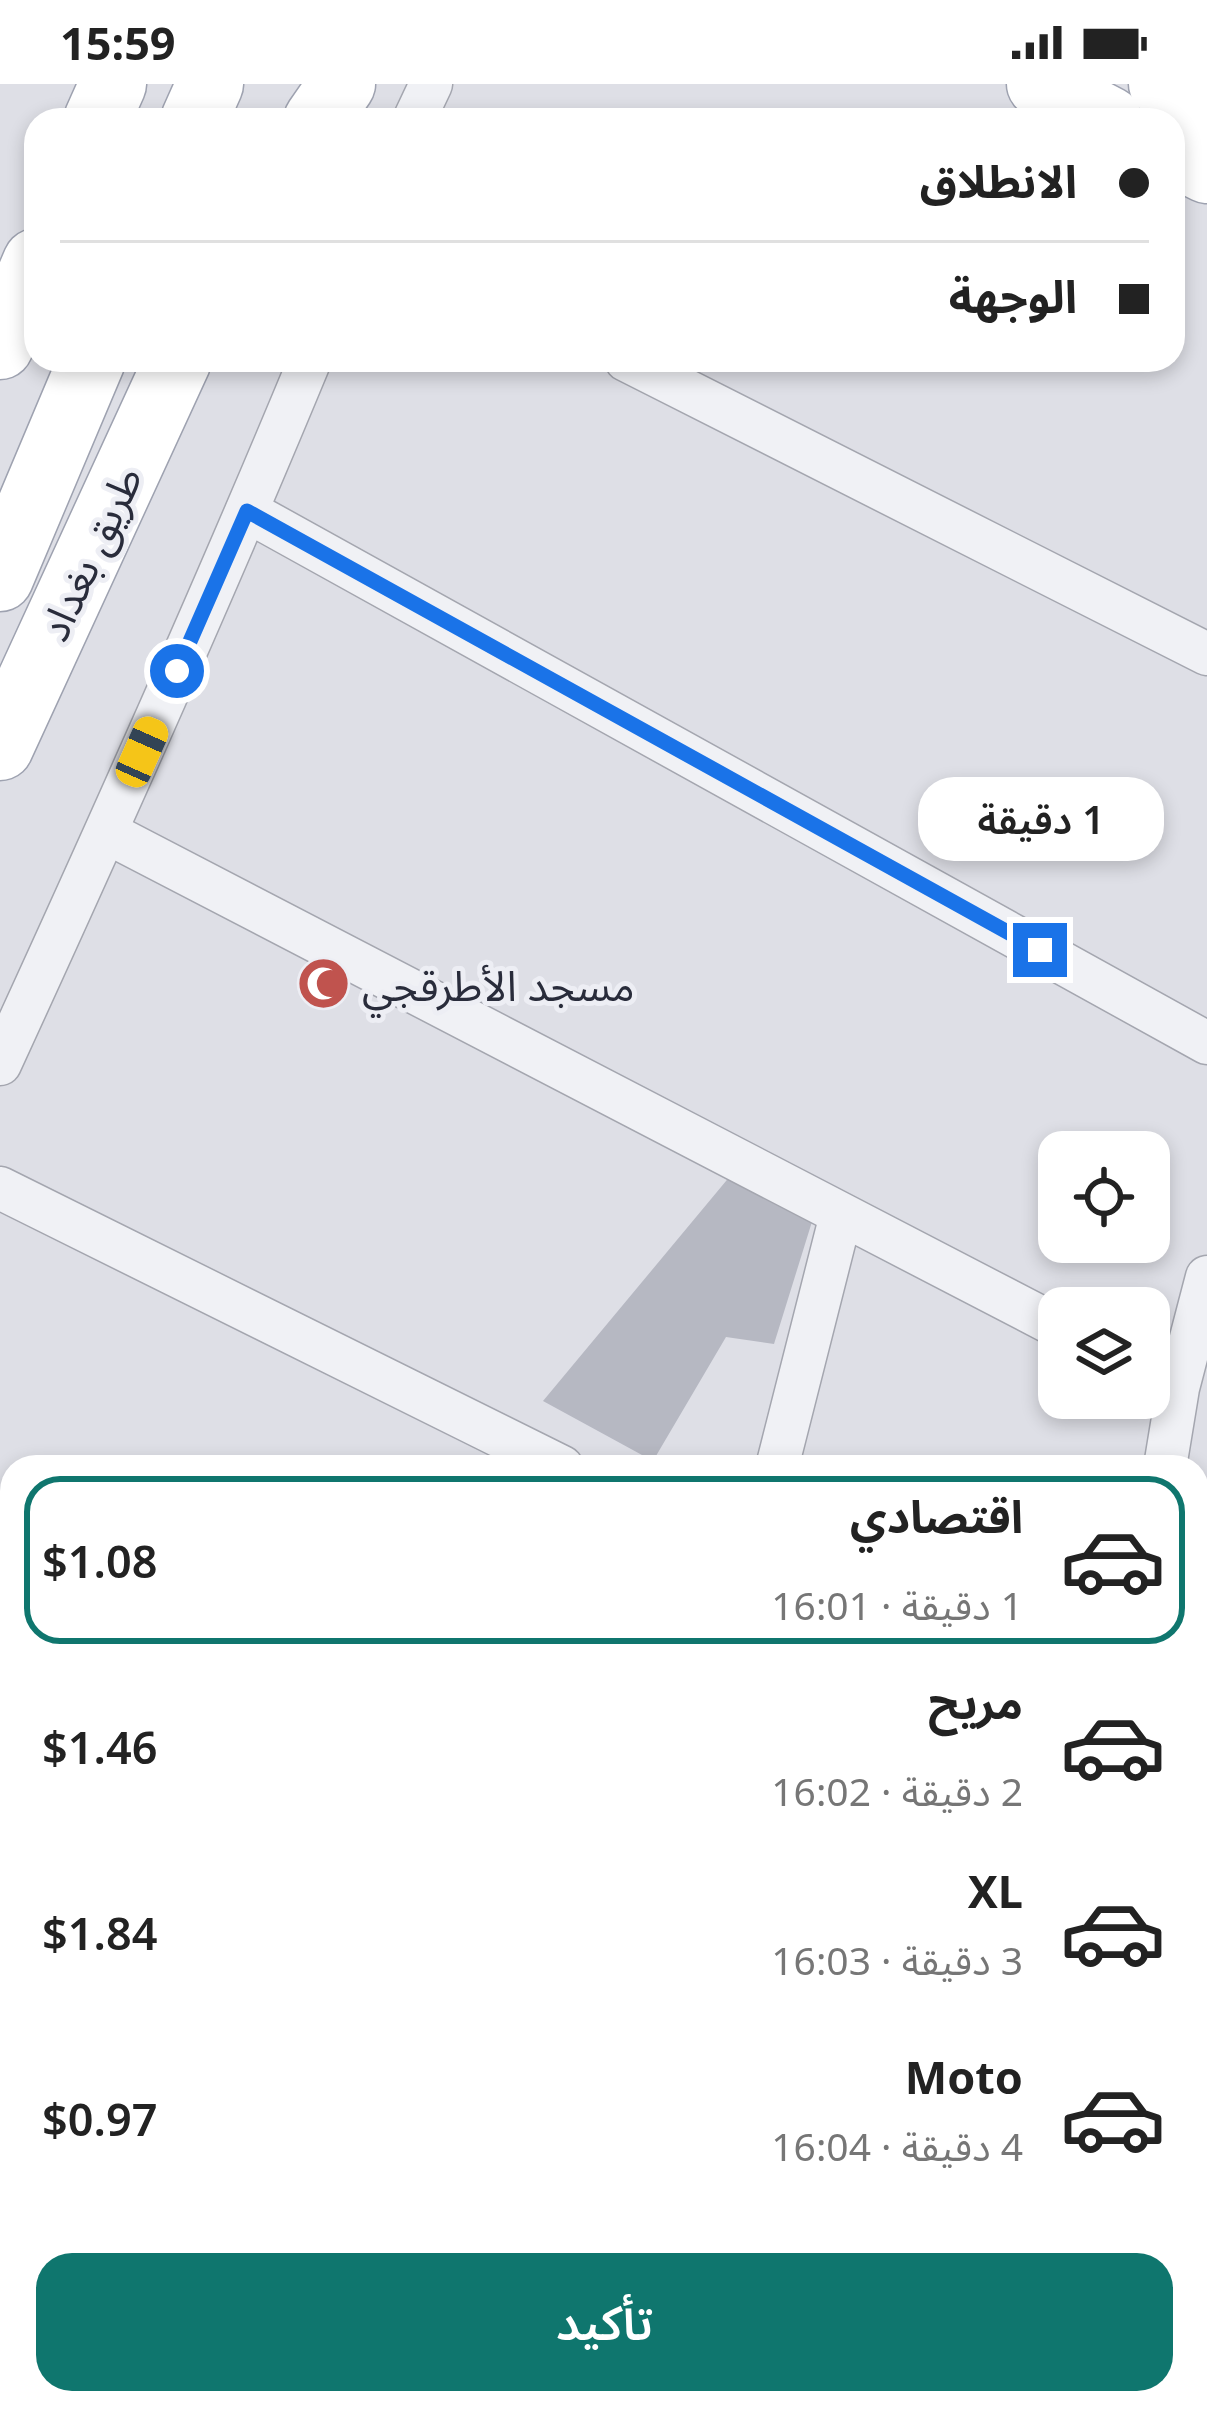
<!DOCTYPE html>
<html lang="ar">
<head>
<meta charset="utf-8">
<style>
	body { margin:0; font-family:"Noto Sans","Noto Sans Arabic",sans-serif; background:#f2f2f2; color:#222; direction:rtl; height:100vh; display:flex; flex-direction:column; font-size:45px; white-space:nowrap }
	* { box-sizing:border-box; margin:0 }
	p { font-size:39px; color:#767676 }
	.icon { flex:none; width:66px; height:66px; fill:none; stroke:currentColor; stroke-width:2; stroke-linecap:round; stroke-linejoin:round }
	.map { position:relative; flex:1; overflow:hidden; direction:ltr }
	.sheet { position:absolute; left:0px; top:1371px; width:1209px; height:960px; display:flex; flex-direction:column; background:#fff; border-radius:36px 36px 0 0; box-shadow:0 6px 18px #0003; direction:rtl }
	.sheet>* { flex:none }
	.top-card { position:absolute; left:24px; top:24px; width:1161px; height:264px; border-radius:36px; box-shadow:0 6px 18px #0003; direction:rtl; display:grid; align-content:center; height:264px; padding:0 36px; background:#fff }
	.buttons { position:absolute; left:1038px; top:1047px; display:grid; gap:24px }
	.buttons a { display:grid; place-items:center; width:132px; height:132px; border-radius:24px; background:#fff; box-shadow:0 6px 18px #0003; font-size:60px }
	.end { position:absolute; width:54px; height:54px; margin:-27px; border:15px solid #1a73e8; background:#fff; box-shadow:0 0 0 6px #fff }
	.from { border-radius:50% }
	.bubble { position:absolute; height:84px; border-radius:36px; background:#fff; box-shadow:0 6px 18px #0003; font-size:39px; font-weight:600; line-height:84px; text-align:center; direction:rtl }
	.car { position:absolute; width:36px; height:72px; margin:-36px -18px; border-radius:15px; box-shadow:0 0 9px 3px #0007; background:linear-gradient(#f5c518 24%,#345 0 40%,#f5c518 0 76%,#345 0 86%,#f5c518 0) }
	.top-card b { display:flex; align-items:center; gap:42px; height:114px; font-size:45px }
	.top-card b+b { border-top:3px solid #e0e0e0 }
	.top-card i { width:30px; height:30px; background:#222 }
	ul { padding:21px 0 0; list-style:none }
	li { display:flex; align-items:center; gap:36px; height:168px; margin:0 24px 18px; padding:0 12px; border:6px solid transparent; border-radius:36px }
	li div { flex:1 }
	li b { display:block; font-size:45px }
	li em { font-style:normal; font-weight:600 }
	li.current { border-color:#0f766e }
	li>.icon { width:108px; height:108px; stroke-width:1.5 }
	.cta { display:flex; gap:24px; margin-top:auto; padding:24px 36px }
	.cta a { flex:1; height:138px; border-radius:36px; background:#0f766e; color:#fff; font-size:48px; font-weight:600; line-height:138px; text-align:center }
	.status { display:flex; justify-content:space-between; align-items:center; height:84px; padding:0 60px; background:#fff; direction:ltr }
	.status svg { height:33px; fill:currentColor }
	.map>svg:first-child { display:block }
	.building { fill:#b6b8c2 }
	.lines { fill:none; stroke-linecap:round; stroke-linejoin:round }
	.lane-casing { stroke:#a4a6af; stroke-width:24 }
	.street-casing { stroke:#a4a6af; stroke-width:45 }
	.primary-casing { stroke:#9ea2b0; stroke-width:69 }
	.lane { stroke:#f0f1f5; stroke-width:21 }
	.street { stroke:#f0f1f5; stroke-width:42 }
	.primary { stroke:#fff; stroke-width:66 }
	.route { stroke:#1a73e8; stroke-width:15 }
	.labels { text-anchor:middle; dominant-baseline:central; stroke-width:10; stroke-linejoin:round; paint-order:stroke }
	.street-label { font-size:42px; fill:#292c3b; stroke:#edeef4 }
	.poi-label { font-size:42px; fill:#292c3b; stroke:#edeef4; text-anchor:start }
</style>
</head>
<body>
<div class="status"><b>15:59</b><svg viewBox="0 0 49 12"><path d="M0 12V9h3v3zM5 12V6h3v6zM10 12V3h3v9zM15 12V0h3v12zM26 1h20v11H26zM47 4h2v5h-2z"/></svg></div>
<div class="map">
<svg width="1207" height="2331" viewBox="0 0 1207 2331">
	<rect width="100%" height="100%" fill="#dedfe6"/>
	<polygon class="building" points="736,1085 815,1128 774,1260 726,1253 653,1377 543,1317"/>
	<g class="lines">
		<defs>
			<polyline id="lane" points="1197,1418 1207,1420"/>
			<g id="street">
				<polyline points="414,36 431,0"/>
				<polyline points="626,276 1207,570"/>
				<polyline points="247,427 1207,959"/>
				<polyline points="106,748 1059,1243"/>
				<path d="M 0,980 C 107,747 212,513 310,276"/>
				<polyline points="0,1104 562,1383"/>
				<polyline points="777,1383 841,1131"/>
				<polyline points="1165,1383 1178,1304 1207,1193"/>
				<polyline points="1197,1475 1207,1481"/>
				<polyline points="0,1547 12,1553"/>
				<polyline points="1197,1851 1207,1856"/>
				<polyline points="0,1965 12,1971"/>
				<polyline points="1197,2178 1207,2180"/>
				<polyline points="555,2331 558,2319"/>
				<polyline points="928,2331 931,2319"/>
			</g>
			<g id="primary">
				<polyline points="1040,0 1109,36"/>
				<polyline points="1162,0 1207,22"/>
				<polyline points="97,36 113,0"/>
				<polyline points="194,36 210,0"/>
				<polyline points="317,36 342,0"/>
				<polyline points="1173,69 1207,86"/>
				<polyline points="0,262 36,178"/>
				<polyline points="0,494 92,276"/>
				<polyline points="0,663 178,276"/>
			</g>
		</defs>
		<use href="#lane" class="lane-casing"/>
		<use href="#street" class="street-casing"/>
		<use href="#primary" class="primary-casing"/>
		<use href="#lane" class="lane"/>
		<use href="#street" class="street"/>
		<use href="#primary" class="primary"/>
	</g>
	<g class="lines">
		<polyline class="route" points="177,587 247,427 1040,866"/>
	</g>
	<defs>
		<symbol id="mosque-disc" viewBox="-11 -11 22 22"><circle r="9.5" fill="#c0534e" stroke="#edeef4"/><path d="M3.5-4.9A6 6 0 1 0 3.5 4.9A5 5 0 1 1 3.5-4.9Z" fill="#fff"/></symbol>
	</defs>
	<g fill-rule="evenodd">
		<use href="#mosque-disc" x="294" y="870" width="59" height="59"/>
	</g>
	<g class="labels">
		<g class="street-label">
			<text transform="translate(89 469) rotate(-65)">طريق بغداد</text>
		</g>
		<g class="poi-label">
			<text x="362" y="900">مسجد الأطرقجي</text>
		</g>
	</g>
</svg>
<div class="buttons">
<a><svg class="icon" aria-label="locate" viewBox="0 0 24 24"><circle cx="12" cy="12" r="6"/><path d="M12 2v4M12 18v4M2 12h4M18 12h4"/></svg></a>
<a><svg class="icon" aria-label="layers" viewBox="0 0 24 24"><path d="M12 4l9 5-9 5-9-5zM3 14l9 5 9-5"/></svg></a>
</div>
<i class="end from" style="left:177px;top:587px"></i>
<i class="end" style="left:1040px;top:866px"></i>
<div class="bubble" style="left:918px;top:693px;width:246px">1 دقيقة</div>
<i class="car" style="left:142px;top:668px;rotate:24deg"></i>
<div class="top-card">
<b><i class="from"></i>الانطلاق</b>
<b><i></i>الوجهة</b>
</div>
<section class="sheet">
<ul>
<li class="current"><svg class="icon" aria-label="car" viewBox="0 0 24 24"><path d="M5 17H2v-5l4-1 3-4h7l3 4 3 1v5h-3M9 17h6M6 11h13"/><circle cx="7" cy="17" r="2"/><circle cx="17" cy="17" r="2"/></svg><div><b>اقتصادي</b><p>1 دقيقة · 16:01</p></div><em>$1.08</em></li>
<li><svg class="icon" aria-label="car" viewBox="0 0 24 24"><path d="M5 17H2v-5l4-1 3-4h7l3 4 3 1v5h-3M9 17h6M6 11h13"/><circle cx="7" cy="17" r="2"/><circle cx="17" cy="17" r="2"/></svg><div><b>مريح</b><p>2 دقيقة · 16:02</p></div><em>$1.46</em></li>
<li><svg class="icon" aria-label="car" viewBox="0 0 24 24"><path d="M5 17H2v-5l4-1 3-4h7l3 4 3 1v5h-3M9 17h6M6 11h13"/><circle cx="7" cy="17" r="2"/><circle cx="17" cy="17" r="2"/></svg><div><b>XL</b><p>3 دقيقة · 16:03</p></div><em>$1.84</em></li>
<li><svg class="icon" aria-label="car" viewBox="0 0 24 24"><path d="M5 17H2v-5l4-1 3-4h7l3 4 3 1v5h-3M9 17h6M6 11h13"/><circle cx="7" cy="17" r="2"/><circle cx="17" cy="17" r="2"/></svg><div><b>Moto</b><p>4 دقيقة · 16:04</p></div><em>$0.97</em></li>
</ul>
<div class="cta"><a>تأكيد</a></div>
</section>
</div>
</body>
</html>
